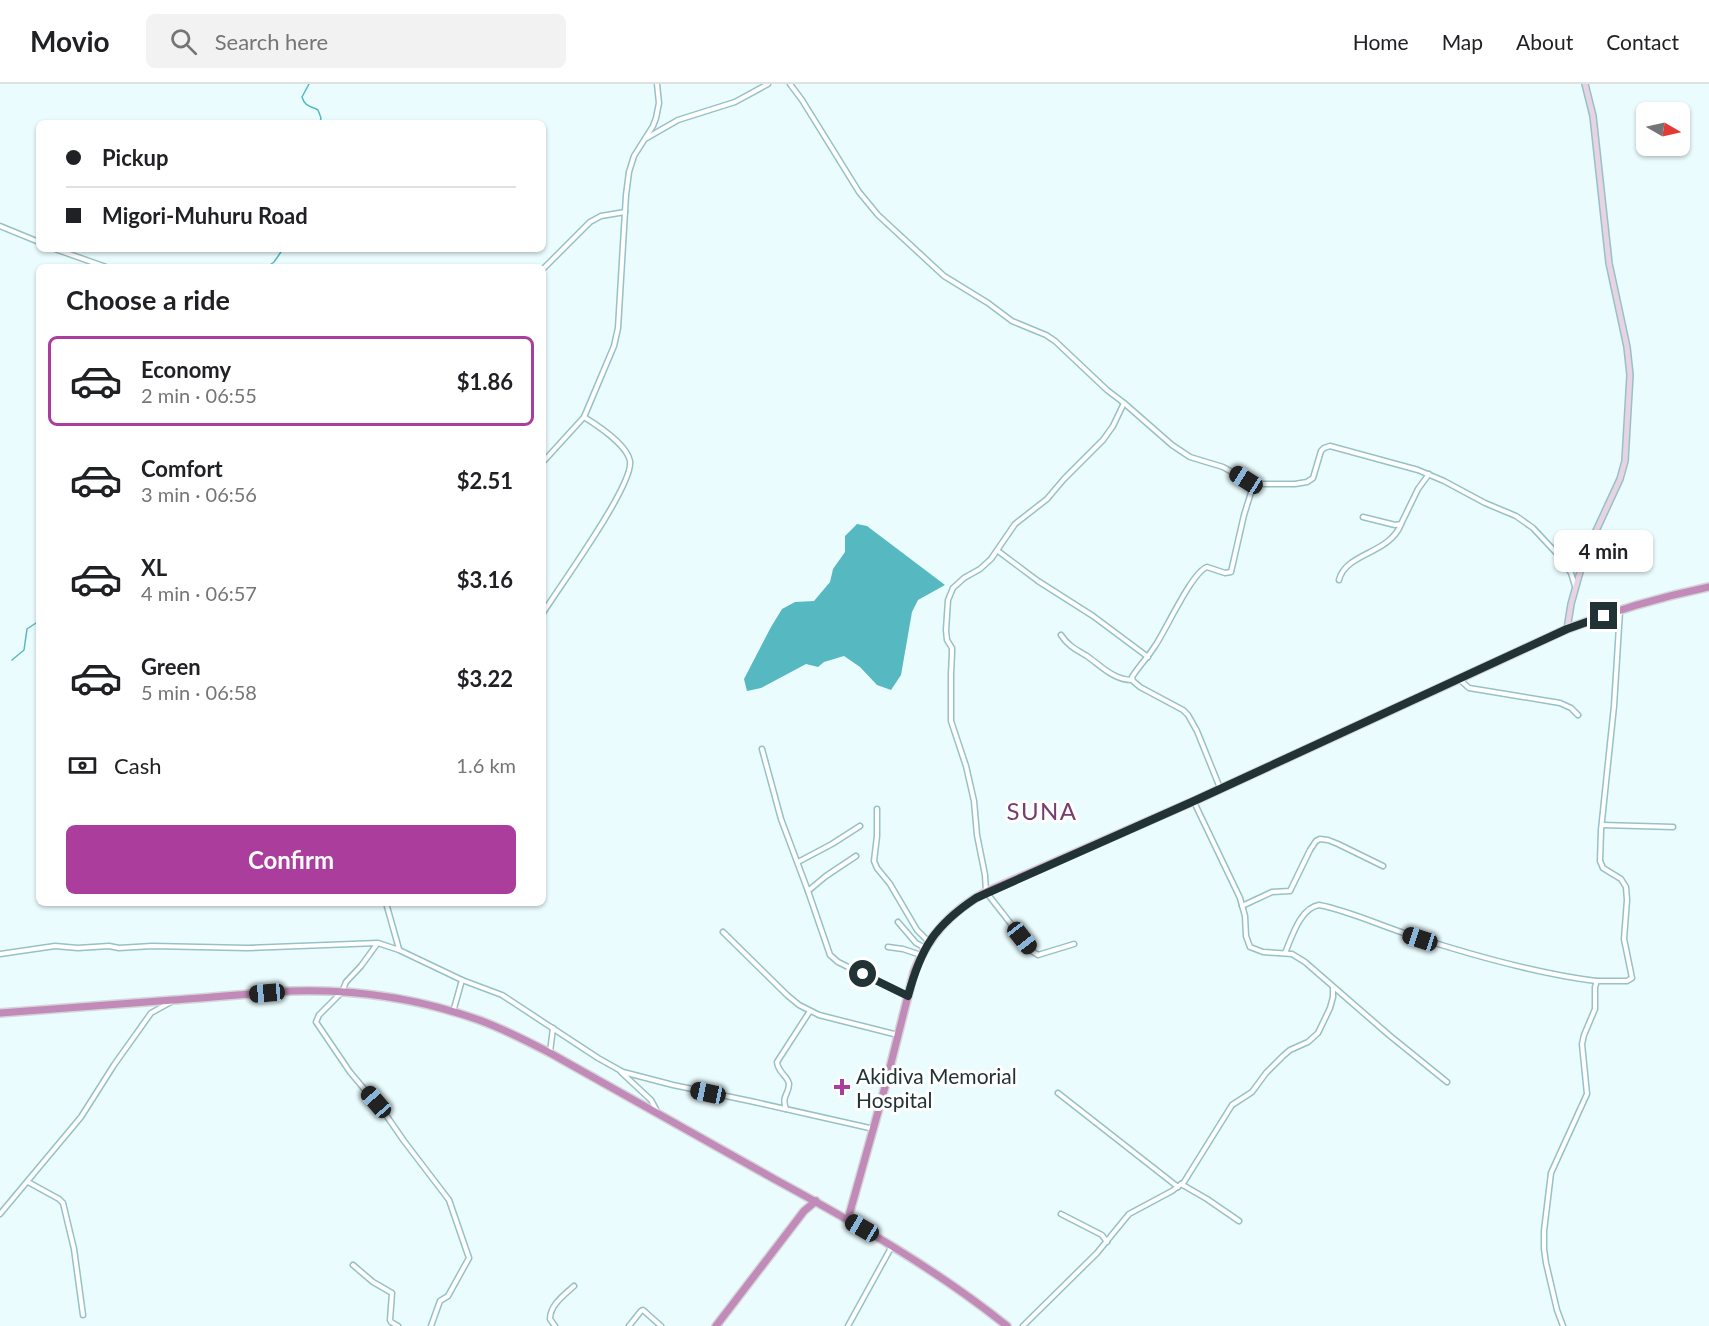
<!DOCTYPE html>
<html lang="en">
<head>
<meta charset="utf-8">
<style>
	body { margin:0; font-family:Lato,sans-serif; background:#f2f2f2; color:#202124; height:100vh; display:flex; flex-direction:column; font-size:22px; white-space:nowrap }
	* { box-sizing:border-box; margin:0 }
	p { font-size:20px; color:#757577 }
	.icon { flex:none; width:33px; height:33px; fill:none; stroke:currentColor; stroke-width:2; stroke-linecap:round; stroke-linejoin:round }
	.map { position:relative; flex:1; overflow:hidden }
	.panel { position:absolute; left:36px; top:180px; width:510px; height:642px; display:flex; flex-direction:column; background:#fff; border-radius:9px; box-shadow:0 2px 4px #0004 }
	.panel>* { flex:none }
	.top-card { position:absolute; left:36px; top:36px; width:510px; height:132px; border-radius:9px; box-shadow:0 2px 4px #0004; display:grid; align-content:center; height:132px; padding:0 30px; background:#fff }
	.needle { width:39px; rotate:99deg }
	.fabs { position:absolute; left:1636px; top:18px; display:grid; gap:12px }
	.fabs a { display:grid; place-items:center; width:54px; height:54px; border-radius:9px; background:#fff; box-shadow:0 2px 4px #0004; font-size:30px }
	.end { position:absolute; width:27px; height:27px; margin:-14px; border:8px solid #223335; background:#fff; box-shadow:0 0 0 3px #fff }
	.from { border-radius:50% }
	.bubble { position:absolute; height:42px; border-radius:9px; background:#fff; box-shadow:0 2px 4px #0004; font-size:20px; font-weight:700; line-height:42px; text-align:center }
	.car { position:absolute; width:18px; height:36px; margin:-18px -9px; border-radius:8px; box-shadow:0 0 4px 2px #0007; background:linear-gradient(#222 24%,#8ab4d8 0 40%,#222 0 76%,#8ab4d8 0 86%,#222 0) }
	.top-card b { display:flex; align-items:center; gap:21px; height:57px; font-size:22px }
	.top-card b+b { border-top:2px solid #e0e0e0 }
	.top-card i { width:15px; height:15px; background:#202124 }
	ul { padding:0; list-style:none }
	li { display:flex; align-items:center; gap:18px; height:90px; margin:0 12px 9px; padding:0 18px; border:3px solid transparent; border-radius:9px }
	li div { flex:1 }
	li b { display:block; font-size:22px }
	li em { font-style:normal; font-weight:700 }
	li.on { border-color:#ab3e9d }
	li>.icon { width:54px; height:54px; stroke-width:1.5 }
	h2 { padding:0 30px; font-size:27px; line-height:72px }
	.pay { display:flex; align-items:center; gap:15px; height:66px; padding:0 30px; font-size:22px }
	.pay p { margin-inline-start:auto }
	.action { display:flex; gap:12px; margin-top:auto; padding:12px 30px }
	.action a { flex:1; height:69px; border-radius:9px; background:#ab3e9d; color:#fff; font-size:24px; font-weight:700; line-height:69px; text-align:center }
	header { display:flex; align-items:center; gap:36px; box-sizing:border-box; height:84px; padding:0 30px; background:#fff; border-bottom:2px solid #e0e0e0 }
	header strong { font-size:28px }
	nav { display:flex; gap:33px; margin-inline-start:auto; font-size:21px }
	.search { width:420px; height:54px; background:#f2f2f2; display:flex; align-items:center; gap:15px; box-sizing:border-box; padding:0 21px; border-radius:9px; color:#757577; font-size:22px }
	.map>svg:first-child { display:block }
	.water { fill:#56b9c2 }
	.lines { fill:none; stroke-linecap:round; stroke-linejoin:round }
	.stream { stroke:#56b9c2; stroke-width:1.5 }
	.minor-casing { stroke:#96c1c6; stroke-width:7 }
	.secondary-casing { stroke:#96c1c6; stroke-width:8 }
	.trunk-casing { stroke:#d3d6d7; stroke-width:10 }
	.minor { stroke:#fff; stroke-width:4 }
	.secondary { stroke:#e8d3e4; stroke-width:5 }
	.trunk { stroke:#c28ab8; stroke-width:7 }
	.route { stroke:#223335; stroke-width:8 }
	.poi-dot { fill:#ab3e9d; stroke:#fff; stroke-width:2 }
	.labels { text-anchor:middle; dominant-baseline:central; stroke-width:6; stroke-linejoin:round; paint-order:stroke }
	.poi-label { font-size:21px; fill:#223335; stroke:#fff; text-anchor:start }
	.quarter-label { font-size:24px; letter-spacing:1.5px; fill:#763e6d; stroke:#fff }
</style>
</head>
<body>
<header>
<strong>Movio</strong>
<div class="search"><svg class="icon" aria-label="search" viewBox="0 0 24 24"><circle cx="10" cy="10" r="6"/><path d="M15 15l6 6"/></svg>Search here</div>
<nav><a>Home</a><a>Map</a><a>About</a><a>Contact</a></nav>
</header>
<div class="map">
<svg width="1709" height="1242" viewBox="0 0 1709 1242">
	<rect width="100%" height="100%" fill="#ebfcfe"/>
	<polygon class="water" points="857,440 867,442 945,501 918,516 912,528 901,591 891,606 877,601 860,583 844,572 824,578 818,583 806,580 761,604 747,607 744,595 771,543 782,525 795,518 814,517 830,498 833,485 845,468 845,452"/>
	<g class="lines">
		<g class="stream">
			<path d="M 309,0 L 302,13 C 305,23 311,22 318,26 L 321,34 L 320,39"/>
			<polyline points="267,183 274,178 283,165"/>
			<polyline points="12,576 24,566 27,545 39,537"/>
		</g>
		<defs>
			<g id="minor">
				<polyline points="790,0 802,16 859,108 878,131 944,192 988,219 1012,237 1046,251 1055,257 1107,306 1124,319 1172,361 1190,373 1223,383 1246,396 1257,400 1295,400 1307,398 1313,394 1321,367 1324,364 1330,362 1418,386 1444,397 1485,419 1516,432 1533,444 1562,475 1571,489 1575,502"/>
				<polyline points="645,55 678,36 735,18 768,0"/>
				<polyline points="0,142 39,158"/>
				<polyline points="55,165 106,183"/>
				<polyline points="543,185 590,138 601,132 625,128"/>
				<polyline points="543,378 584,333 587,326 614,262 618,244 626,111 629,88 634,72 653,42 656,34 659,19 657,0"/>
				<polyline points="1363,433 1395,441 1401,440 1418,405 1429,390"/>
				<polyline points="998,467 1038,497 1093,532 1148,573"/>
				<path d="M 1339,496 C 1345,469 1390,470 1401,440"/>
				<path d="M 543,529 C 559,503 634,401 630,377 C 627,361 597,341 584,333"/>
				<path d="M 1061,551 C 1068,562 1077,566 1087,572 C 1101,582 1114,596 1132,596"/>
				<polyline points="1459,595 1469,604 1560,619 1571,624 1578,631"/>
				<polyline points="762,665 781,735 808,807 830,871 838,878 907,912"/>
				<path d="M 1220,704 L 1197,647 L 1188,631 L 1183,626 L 1140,603 L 1133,597 L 1132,593 C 1139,582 1148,573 1155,562 C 1166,546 1192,488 1207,483 L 1225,489 L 1231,488 L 1244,431 L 1254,399"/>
				<polyline points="1194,718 1240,814 1245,832 1246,852 1250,863 1263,868 1292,870 1305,878 1389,951 1447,998"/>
				<polyline points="877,725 877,752 874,777 877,784 890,800 917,846 929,858"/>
				<polyline points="1602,741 1673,743"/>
				<polyline points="798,778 832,760 860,742"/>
				<polyline points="808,807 826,792 856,772"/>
				<polyline points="386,819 399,865"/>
				<polyline points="1242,822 1272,808 1290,807 1310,766 1316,757 1320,755 1328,756 1338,760 1383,782"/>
				<polyline points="898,838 916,859 925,864"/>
				<polyline points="723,848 787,911 799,921 819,931 898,951"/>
				<polyline points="377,860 361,882 346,898 342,908 319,931 316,938 350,988 386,1031 404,1057 449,1116 469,1174 448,1212 440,1217 431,1242"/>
				<polyline points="1074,860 1038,871 1033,868 986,808 985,791 977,751 974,717 966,682 951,637 951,590 952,569 952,564 947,556 946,546 948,516 953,504 964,494 980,485 991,475 1015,440 1047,415 1064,395 1103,356 1113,342 1124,319"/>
				<polyline points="888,863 903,865 921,871"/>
				<path d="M 1285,869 C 1292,853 1300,824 1319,821 C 1350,827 1381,842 1410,851 C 1471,871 1534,889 1596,897"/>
				<polyline points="0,870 55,862 78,864 109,862 119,864 152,862 247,864 378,859 399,866 462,896 453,928"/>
				<polyline points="462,896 502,911 598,974 623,988 673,1001 750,1017 874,1045"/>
				<polyline points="550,968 553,944"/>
				<polyline points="621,988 651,1016 658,1029"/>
				<polyline points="1058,1009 1178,1103"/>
				<path d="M 786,1025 C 781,1011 789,1011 789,1000 C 788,992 778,989 777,978 L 810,927"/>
				<polyline points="28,1098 59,1115 63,1119 74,1165 83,1231"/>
				<polyline points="1181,1100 1207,1115 1239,1137"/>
				<polyline points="0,1130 81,1033 114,981 151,929 171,918"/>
				<polyline points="1061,1130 1102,1151 1107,1158"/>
				<polyline points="353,1181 373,1198 392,1209 390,1236 391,1238 398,1242"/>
				<path d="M 555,1242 L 550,1235 C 550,1221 564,1211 574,1202"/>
				<polyline points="629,1242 641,1227 643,1226 661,1242"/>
				<polyline points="848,1242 892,1162"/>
				<polyline points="1023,1242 1097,1169 1129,1130 1172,1107 1184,1098 1232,1021 1252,1008 1266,989 1283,972 1290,966 1308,958 1318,949 1330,924 1333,913 1333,903"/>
				<polyline points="1563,1242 1557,1226 1546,1179 1544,1165 1544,1147 1551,1089 1587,1010 1582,960 1584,951 1595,925 1595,903 1597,897 1627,897 1632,894 1624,855 1627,816 1626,803 1621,795 1603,784 1600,777 1601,746 1614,622 1620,527"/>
			</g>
			<polyline id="secondary" points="1567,545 1571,520 1580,488 1589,462 1620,395 1625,377 1630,291 1627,263 1609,179 1593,32 1585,0"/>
			<g id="trunk">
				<path d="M 0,929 C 58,925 115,920 173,916 C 212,914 251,909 291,907 C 354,905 420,915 479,936 C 504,945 527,957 550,969 C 625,1011 700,1054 776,1096 C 857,1140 936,1185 1007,1242"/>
				<path d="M 848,1135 L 885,1003 L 914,888 C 928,852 952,826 986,808 L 1194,717 L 1567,545 C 1613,527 1661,513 1709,503"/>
				<polyline points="716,1242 804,1127 816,1117"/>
			</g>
		</defs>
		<use href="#minor" class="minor-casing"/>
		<use href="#secondary" class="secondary-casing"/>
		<use href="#trunk" class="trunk-casing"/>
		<use href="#minor" class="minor"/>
		<use href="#secondary" class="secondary"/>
		<use href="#trunk" class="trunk"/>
	</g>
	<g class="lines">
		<path class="route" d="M 863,890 L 908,912 C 921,864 934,842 976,814 L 1194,717 L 1567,545 L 1604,532"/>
	</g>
	<path class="poi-dot" d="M839 994h6v6h6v6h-6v6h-6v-6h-6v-6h6z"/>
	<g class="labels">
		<g class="poi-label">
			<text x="856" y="991">Akidiva Memorial<tspan x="856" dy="24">Hospital</tspan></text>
		</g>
		<g class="quarter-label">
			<text x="1042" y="726">SUNA</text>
		</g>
	</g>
</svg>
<div class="fabs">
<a><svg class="needle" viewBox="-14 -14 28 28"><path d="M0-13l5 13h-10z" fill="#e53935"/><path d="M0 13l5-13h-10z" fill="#757577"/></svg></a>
</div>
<i class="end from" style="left:863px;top:890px"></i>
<i class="end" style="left:1604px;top:532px"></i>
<div class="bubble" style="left:1554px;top:446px;width:99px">4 min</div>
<i class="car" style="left:1246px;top:396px;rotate:302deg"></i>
<i class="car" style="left:1022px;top:854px;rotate:142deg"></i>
<i class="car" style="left:1420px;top:855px;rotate:288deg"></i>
<i class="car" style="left:267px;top:909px;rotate:265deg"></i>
<i class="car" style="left:708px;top:1009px;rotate:282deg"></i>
<i class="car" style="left:376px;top:1018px;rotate:319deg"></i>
<i class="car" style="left:862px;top:1144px;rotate:300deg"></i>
<div class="top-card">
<b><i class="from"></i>Pickup</b>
<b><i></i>Migori-Muhuru Road</b>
</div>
<section class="panel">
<h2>Choose a ride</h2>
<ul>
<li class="on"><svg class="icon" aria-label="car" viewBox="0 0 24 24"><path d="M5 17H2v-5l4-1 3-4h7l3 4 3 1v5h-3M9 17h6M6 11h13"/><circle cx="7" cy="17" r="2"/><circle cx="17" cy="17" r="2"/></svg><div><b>Economy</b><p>2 min · 06:55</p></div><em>$1.86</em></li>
<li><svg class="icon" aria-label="car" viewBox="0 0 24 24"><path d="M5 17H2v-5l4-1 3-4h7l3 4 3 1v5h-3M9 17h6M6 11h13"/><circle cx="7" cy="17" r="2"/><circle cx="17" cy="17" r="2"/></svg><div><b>Comfort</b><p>3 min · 06:56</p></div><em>$2.51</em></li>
<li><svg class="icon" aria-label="car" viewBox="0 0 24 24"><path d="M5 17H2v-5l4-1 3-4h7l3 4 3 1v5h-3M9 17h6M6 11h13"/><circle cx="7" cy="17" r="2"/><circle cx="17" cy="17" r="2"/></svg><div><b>XL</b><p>4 min · 06:57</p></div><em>$3.16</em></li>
<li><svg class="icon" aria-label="car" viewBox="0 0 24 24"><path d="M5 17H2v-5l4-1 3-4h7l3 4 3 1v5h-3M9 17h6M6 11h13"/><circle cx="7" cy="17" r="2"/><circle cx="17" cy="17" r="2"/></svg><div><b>Green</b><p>5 min · 06:58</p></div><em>$3.22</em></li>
</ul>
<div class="pay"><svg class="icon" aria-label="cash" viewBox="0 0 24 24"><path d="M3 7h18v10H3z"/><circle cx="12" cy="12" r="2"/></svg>Cash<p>1.6 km</p></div>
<div class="action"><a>Confirm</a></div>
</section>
</div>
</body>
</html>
